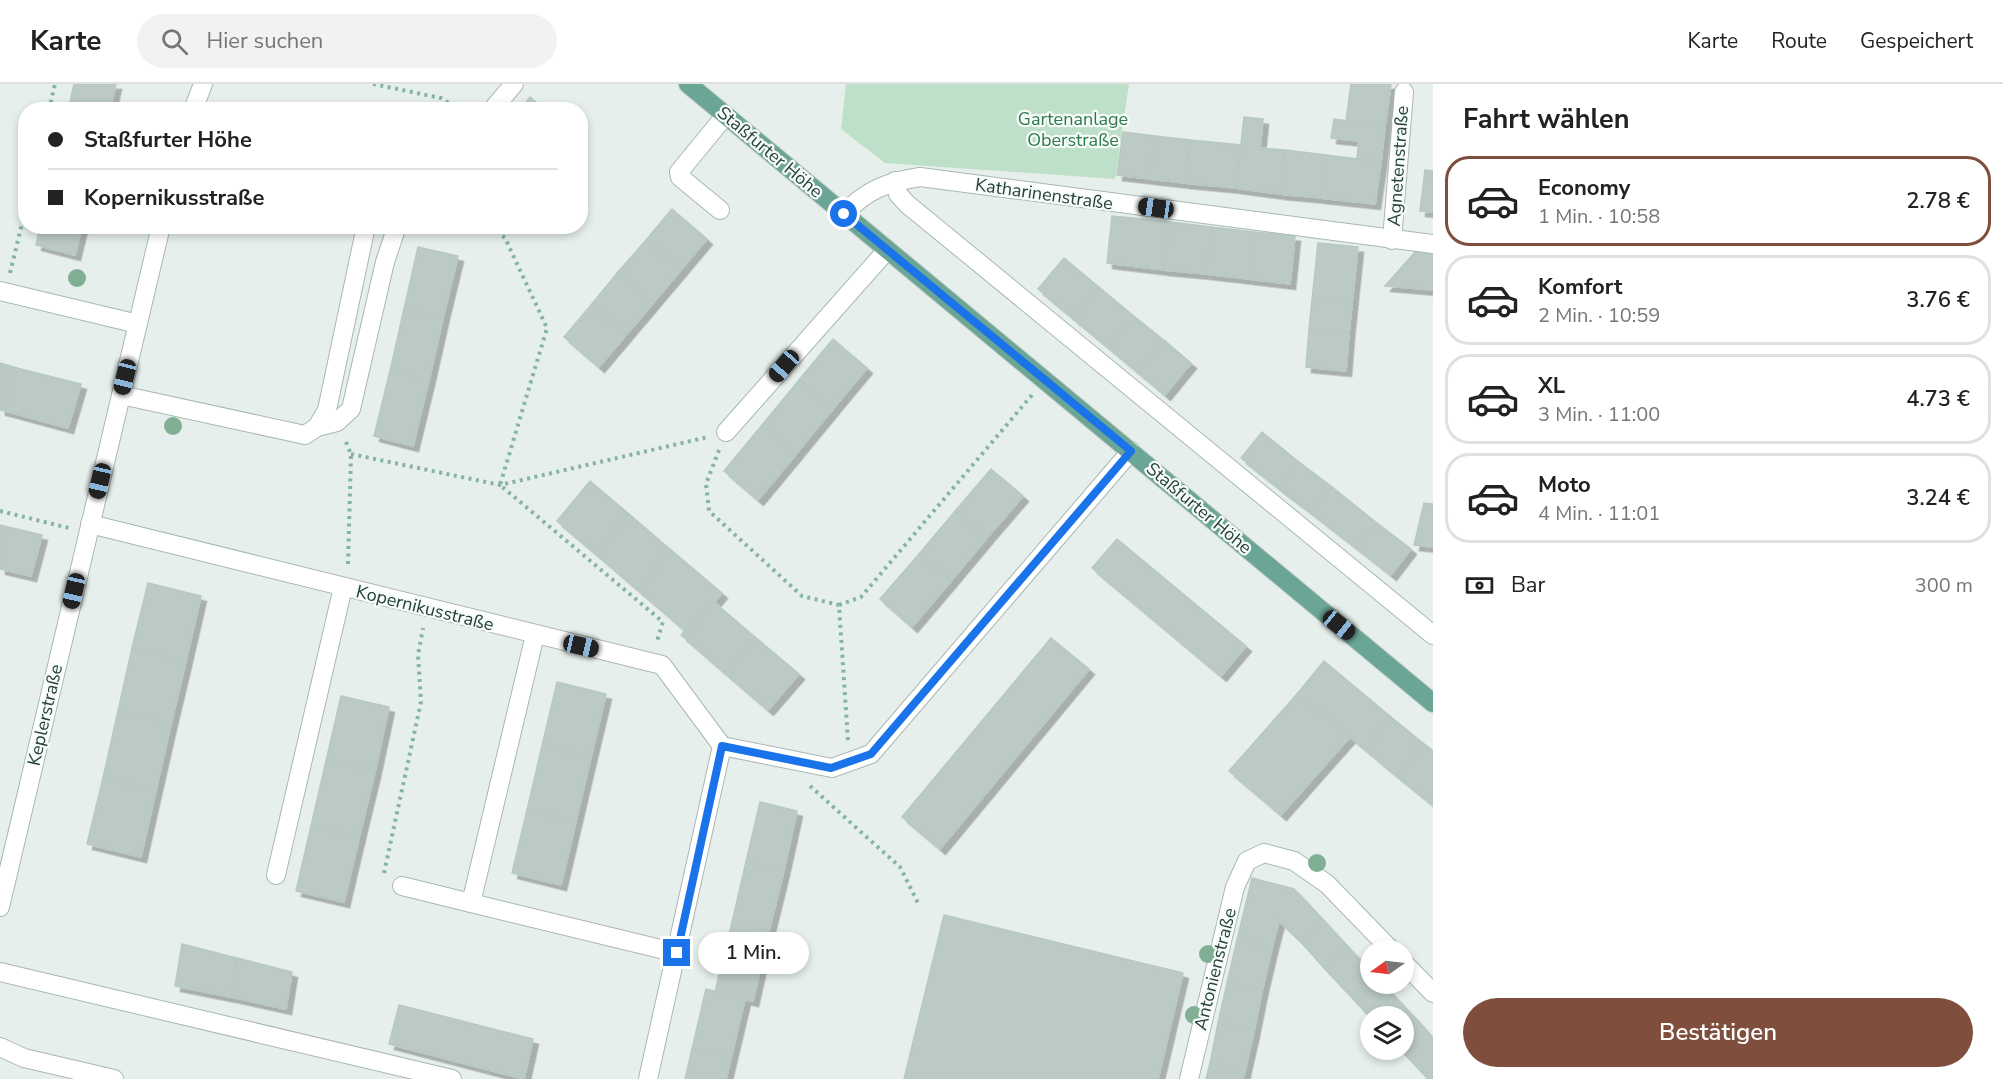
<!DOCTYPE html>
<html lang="de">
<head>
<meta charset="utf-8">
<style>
	body { margin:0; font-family:"Nunito Sans",sans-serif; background:#f2f2f2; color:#222; height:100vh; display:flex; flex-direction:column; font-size:22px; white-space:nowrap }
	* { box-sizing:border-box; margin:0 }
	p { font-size:20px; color:#767676 }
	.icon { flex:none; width:33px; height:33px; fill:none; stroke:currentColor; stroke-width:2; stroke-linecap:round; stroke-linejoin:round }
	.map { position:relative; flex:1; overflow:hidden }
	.side { display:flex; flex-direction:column; background:#fff; width:570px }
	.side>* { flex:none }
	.guide { position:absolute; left:18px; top:18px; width:570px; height:132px; border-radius:24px; box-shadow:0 3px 9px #0003; display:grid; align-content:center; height:132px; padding:0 30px; background:#fff }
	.needle { width:39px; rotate:256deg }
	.fabs { position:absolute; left:1360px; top:856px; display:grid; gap:12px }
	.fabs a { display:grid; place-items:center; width:54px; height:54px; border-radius:50%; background:#fff; box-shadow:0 3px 9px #0003; font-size:30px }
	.end { position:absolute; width:27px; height:27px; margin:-14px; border:8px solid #1a73e8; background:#fff; box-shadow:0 0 0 3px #fff }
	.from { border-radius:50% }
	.bubble { position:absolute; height:42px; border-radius:21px; background:#fff; box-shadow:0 3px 9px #0003; font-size:20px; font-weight:600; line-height:42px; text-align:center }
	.car { position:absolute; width:18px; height:36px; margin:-18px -9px; border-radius:8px; box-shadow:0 0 4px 2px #0007; background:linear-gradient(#222 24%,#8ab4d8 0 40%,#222 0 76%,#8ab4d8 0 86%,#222 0) }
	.guide b { display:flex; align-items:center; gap:21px; height:57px; font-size:22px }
	.guide b+b { border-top:2px solid #e0e0e0 }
	.guide i { width:15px; height:15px; background:#222 }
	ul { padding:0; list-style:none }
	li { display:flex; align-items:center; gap:18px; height:90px; margin:0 12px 9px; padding:0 18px; border:3px solid #e0e0e0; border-radius:24px }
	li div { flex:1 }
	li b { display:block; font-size:22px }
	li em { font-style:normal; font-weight:600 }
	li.on { border-color:#804e3d }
	li>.icon { width:54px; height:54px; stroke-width:1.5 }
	h2 { padding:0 30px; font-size:27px; line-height:72px }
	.pay { display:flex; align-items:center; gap:15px; height:66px; padding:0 30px; font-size:22px }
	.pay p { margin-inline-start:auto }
	.primary-button { display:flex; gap:12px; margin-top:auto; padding:12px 30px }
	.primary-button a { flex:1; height:69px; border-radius:36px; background:#804e3d; color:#fff; font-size:24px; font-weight:600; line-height:69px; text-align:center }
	header { display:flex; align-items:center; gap:36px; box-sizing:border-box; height:84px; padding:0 30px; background:#fff; border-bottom:2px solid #e0e0e0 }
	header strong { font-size:28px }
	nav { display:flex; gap:33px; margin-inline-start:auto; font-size:21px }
	.search { width:420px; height:54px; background:#f2f2f2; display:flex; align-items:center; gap:15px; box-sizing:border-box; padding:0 21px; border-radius:33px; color:#767676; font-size:22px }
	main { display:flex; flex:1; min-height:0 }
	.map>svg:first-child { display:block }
	.green { fill:#bfe0c8 }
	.building { fill:#bbcac4; stroke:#b8c9c2; stroke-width:1.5; filter:url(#shadow) }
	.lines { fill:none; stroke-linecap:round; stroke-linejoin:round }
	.minor-casing { stroke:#a8b8b2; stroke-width:20 }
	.major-casing { stroke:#c2cac8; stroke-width:20 }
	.path { stroke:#86b3a5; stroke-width:4; stroke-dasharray:3 4.5; stroke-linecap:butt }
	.minor { stroke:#fff; stroke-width:18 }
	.major { stroke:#6aa596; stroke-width:18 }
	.tree { fill:#80af93 }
	.route { stroke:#1a73e8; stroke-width:8 }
	.labels { text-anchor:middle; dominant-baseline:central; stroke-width:4.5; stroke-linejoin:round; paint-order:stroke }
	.park-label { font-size:18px; fill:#2d7a4b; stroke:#f7fbf9 }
	.street-label { font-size:18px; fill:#24423a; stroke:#f7fbf9 }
</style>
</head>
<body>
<header>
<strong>Karte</strong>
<div class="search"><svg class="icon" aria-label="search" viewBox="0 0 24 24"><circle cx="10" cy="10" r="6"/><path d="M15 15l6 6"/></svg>Hier suchen</div>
<nav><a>Karte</a><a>Route</a><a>Gespeichert</a></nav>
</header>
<main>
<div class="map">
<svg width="1433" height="995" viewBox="0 0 1433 995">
	<defs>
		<filter id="shadow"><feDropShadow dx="5.5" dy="5.5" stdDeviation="0" flood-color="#0004"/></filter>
	</defs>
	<rect width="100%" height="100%" fill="#e6efeb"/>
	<polygon class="green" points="846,0 1129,0 1115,95 885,79 841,45"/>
	<g class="building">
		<polygon points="74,0 116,0 110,26 68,26"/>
		<polygon points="1351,0 1391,0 1385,42 1346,37"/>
		<polygon points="530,13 545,26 520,26"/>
		<polygon points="1244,33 1263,35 1260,64 1285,66 1280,110 1236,104"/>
		<polygon points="1334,35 1385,42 1381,78 1357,74 1359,57 1331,54"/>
		<polygon points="1123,48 1155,52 1150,95 1117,91"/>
		<polygon points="1155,52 1190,56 1185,99 1150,95"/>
		<polygon points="1190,56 1241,61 1236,104 1185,99"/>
		<polygon points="1285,66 1326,71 1321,114 1280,110"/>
		<polygon points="1326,71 1381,78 1375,120 1321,114"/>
		<polygon points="1425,86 1433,87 1433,128 1420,127"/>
		<polygon points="672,125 707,155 681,186 646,156"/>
		<polygon points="1112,132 1170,138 1164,186 1107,179"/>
		<polygon points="1170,138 1211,143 1206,190 1164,186"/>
		<polygon points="40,142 82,142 75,171 36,161"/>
		<polygon points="1211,143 1254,148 1249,195 1206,190"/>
		<polygon points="1254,148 1295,152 1290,200 1249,195"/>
		<polygon points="646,156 681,186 654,218 618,188"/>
		<polygon points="1318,159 1358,163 1352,220 1312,216"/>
		<polygon points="418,163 458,172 443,234 404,225"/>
		<polygon points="1416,167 1433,169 1433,206 1385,202"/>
		<polygon points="1064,174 1100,204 1074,235 1038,205"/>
		<polygon points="618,188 654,218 626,251 591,221"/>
		<polygon points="1100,204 1135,233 1109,264 1074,235"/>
		<polygon points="1312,216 1352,220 1349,249 1309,245"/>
		<polygon points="591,221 626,251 599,283 564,253"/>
		<polygon points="404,225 443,234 429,296 390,287"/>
		<polygon points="1135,233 1165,257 1139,289 1109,264"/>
		<polygon points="1309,245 1349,249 1346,287 1306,283"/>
		<polygon points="833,255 867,284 833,325 799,296"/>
		<polygon points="1165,257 1191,279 1165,311 1139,289"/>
		<polygon points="0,279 17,284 5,327 0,326"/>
		<polygon points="17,284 81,300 68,344 5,327"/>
		<polygon points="390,287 429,296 413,362 374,352"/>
		<polygon points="799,296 833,325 796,370 762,341"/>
		<polygon points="762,341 796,370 758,416 724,387"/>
		<polygon points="1262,348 1299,378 1279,404 1241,374"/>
		<polygon points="1299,378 1332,403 1312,429 1279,404"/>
		<polygon points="991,385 1023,412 987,454 956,426"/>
		<polygon points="590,397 629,430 595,469 557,437"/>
		<polygon points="1332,403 1377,439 1357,464 1312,429"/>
		<polygon points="1424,419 1433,420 1433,463 1414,461"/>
		<polygon points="956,426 987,454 951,497 919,470"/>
		<polygon points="629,430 671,466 638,506 595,469"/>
		<polygon points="1377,439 1411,465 1391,491 1357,464"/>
		<polygon points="0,441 42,451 31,492 0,485"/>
		<polygon points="1117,455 1246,562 1221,592 1092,484"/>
		<polygon points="671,466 722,509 688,549 638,506"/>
		<polygon points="919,470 951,497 912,543 880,515"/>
		<polygon points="148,499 201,512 186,577 132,564"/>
		<polygon points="714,518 755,553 725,589 681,551 685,546 688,549"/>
		<polygon points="755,553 799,590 768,626 725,589"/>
		<polygon points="1051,554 1089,585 940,765 902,733"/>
		<polygon points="132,564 186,577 171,640 118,627"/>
		<polygon points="1324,577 1391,633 1366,666 1297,610"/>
		<polygon points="557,598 606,610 591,673 542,662"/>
		<polygon points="1297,610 1350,653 1281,731 1229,687"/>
		<polygon points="341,612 389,623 375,688 326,677"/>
		<polygon points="118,627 171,640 156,706 103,694"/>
		<polygon points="1391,633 1423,659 1397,692 1366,666"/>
		<polygon points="1423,659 1433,667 1433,721 1397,692"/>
		<polygon points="542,662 591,673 576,737 527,726"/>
		<polygon points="326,677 375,688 359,754 311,742"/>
		<polygon points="103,694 156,706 141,773 87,760"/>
		<polygon points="760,718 797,727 784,786 746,778"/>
		<polygon points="527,726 576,737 561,801 512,789"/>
		<polygon points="311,742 359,754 344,818 296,807"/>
		<polygon points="746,778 784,786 769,847 732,838"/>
		<polygon points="1252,794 1294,805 1323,836 1300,857 1279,837 1272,864 1237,856"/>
		<polygon points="944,831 1183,889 1158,995 904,995"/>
		<polygon points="1323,836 1348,863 1325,885 1300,857"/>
		<polygon points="732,838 769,847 753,917 715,908"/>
		<polygon points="1237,856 1272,864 1262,907 1227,899"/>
		<polygon points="182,860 237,874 231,913 175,902"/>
		<polygon points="1348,863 1371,887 1371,900 1375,900 1356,918 1325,885"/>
		<polygon points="237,874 292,888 286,925 231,913"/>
		<polygon points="1227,899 1262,907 1254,947 1218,939"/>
		<polygon points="1375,900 1383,900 1415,934 1404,944 1404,933 1371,934 1356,918"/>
		<polygon points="706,905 745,915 731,974 692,965"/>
		<polygon points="399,921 533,955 524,995 389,960"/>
		<polygon points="1415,934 1433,954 1433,995 1428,995 1401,966 1404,966 1404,944"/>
		<polygon points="1218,939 1254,947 1245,987 1210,979"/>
		<polygon points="692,965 731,974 726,995 685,995"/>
		<polygon points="1210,979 1245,987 1243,995 1206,995"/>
	</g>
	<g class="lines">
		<defs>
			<g id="minor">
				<polyline points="193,26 203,0"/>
				<polyline points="492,26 514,0"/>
				<polyline points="895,97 898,110 907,120 1433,551"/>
				<polyline points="720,126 680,93 679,88 725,32"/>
				<path d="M 844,130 C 866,106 887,98 920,93 L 1433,160"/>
				<polyline points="1392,156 1404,8"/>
				<polyline points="0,207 138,240"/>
				<polyline points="121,311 305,351 317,343 327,326 366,142"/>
				<polyline points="317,343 337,338 351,325 385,178 397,142"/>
				<polyline points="726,348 887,166"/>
				<polyline points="90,440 662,581 722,662 648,995"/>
				<polyline points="535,551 471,819 677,869"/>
				<polyline points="722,662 832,684 871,670 1131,367"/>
				<polyline points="276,791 343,503"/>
				<polyline points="402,802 471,819"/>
				<polyline points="0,823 161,142"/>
				<polyline points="1404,879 1433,909"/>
				<polyline points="0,888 452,995"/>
				<polyline points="0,963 24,974 114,995"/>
				<polyline points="1189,995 1235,803 1247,777 1264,769 1294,777 1327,800 1392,867"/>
			</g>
			<polyline id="major" points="688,0 1433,619"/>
		</defs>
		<use href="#minor" class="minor-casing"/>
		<use href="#major" class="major-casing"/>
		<g class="path">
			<polyline points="373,0 441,14 459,26"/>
			<polyline points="49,26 55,0"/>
			<polyline points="491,142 505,154 547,244 500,401 663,538 657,557"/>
			<polyline points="10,189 26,123"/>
			<polyline points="346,358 351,370 348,481"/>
			<polyline points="719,366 706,400 709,427 802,512 839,521 848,657"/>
			<polyline points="351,370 500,401 708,353"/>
			<polyline points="0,427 69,444"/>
			<polyline points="839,521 861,513 1032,311"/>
			<polyline points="810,702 900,783 918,819"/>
			<polyline points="384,789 421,618 418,571 423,544"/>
		</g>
		<use href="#minor" class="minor"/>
		<use href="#major" class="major"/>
	</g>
	<g class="tree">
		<circle cx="77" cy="194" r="9"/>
		<circle cx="173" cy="342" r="9"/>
		<circle cx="1317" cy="779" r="9"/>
		<circle cx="1208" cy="870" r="9"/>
		<circle cx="1194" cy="931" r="9"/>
	</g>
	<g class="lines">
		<polyline class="route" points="677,869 722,662 831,684 871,670 1131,367 844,130"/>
	</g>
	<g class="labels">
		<g class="park-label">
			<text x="1073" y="35">Gartenanlage<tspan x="1073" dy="21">Oberstraße</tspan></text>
		</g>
		<g class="street-label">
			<text transform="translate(770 68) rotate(40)">Staßfurter Höhe</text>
			<text transform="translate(1398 82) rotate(-86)">Agnetenstraße</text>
			<text transform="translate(1044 110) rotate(8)">Katharinenstraße</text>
			<text transform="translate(1199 424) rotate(40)">Staßfurter Höhe</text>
			<text transform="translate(425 524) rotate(14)">Kopernikusstraße</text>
			<text transform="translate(45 631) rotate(-77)">Keplerstraße</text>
			<text transform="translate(1215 885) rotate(-76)">Antonienstraße</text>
		</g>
	</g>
</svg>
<div class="fabs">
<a><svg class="needle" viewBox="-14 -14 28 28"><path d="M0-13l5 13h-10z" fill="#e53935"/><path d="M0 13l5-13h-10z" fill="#767676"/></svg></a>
<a><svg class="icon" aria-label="layers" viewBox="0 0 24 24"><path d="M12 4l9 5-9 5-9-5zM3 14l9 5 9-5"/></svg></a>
</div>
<i class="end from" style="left:844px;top:130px"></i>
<i class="end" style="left:677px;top:869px"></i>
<div class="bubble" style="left:698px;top:848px;width:111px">1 Min.</div>
<i class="car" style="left:1156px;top:124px;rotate:278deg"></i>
<i class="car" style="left:784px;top:282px;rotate:221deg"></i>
<i class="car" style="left:125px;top:293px;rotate:194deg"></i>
<i class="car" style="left:100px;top:397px;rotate:193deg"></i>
<i class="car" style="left:74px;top:507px;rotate:193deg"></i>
<i class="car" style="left:1339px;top:541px;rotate:129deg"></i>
<i class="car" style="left:581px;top:562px;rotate:103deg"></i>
<div class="guide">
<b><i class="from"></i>Staßfurter Höhe</b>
<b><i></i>Kopernikusstraße</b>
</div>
</div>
<section class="side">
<h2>Fahrt wählen</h2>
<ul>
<li class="on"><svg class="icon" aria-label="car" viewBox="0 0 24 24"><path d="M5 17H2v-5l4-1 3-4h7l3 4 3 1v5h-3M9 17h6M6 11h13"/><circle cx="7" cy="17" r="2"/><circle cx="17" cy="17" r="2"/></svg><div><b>Economy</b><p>1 Min. · 10:58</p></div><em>2.78 €</em></li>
<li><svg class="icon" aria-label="car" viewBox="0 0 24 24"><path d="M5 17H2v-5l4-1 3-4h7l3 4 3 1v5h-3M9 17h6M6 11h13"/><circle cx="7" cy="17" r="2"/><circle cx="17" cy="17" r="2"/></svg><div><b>Komfort</b><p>2 Min. · 10:59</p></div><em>3.76 €</em></li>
<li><svg class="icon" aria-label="car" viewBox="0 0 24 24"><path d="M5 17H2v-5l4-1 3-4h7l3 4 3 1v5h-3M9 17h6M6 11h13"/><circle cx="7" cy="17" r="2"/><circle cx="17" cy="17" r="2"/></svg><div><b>XL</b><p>3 Min. · 11:00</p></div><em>4.73 €</em></li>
<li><svg class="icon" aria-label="car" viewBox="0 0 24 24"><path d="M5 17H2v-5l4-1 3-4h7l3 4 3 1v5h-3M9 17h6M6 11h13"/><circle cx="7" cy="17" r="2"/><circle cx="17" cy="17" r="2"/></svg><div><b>Moto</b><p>4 Min. · 11:01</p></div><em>3.24 €</em></li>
</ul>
<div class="pay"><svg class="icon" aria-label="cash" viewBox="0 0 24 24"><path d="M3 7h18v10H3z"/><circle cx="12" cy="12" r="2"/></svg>Bar<p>300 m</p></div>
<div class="primary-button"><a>Bestätigen</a></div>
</section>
</main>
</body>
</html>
